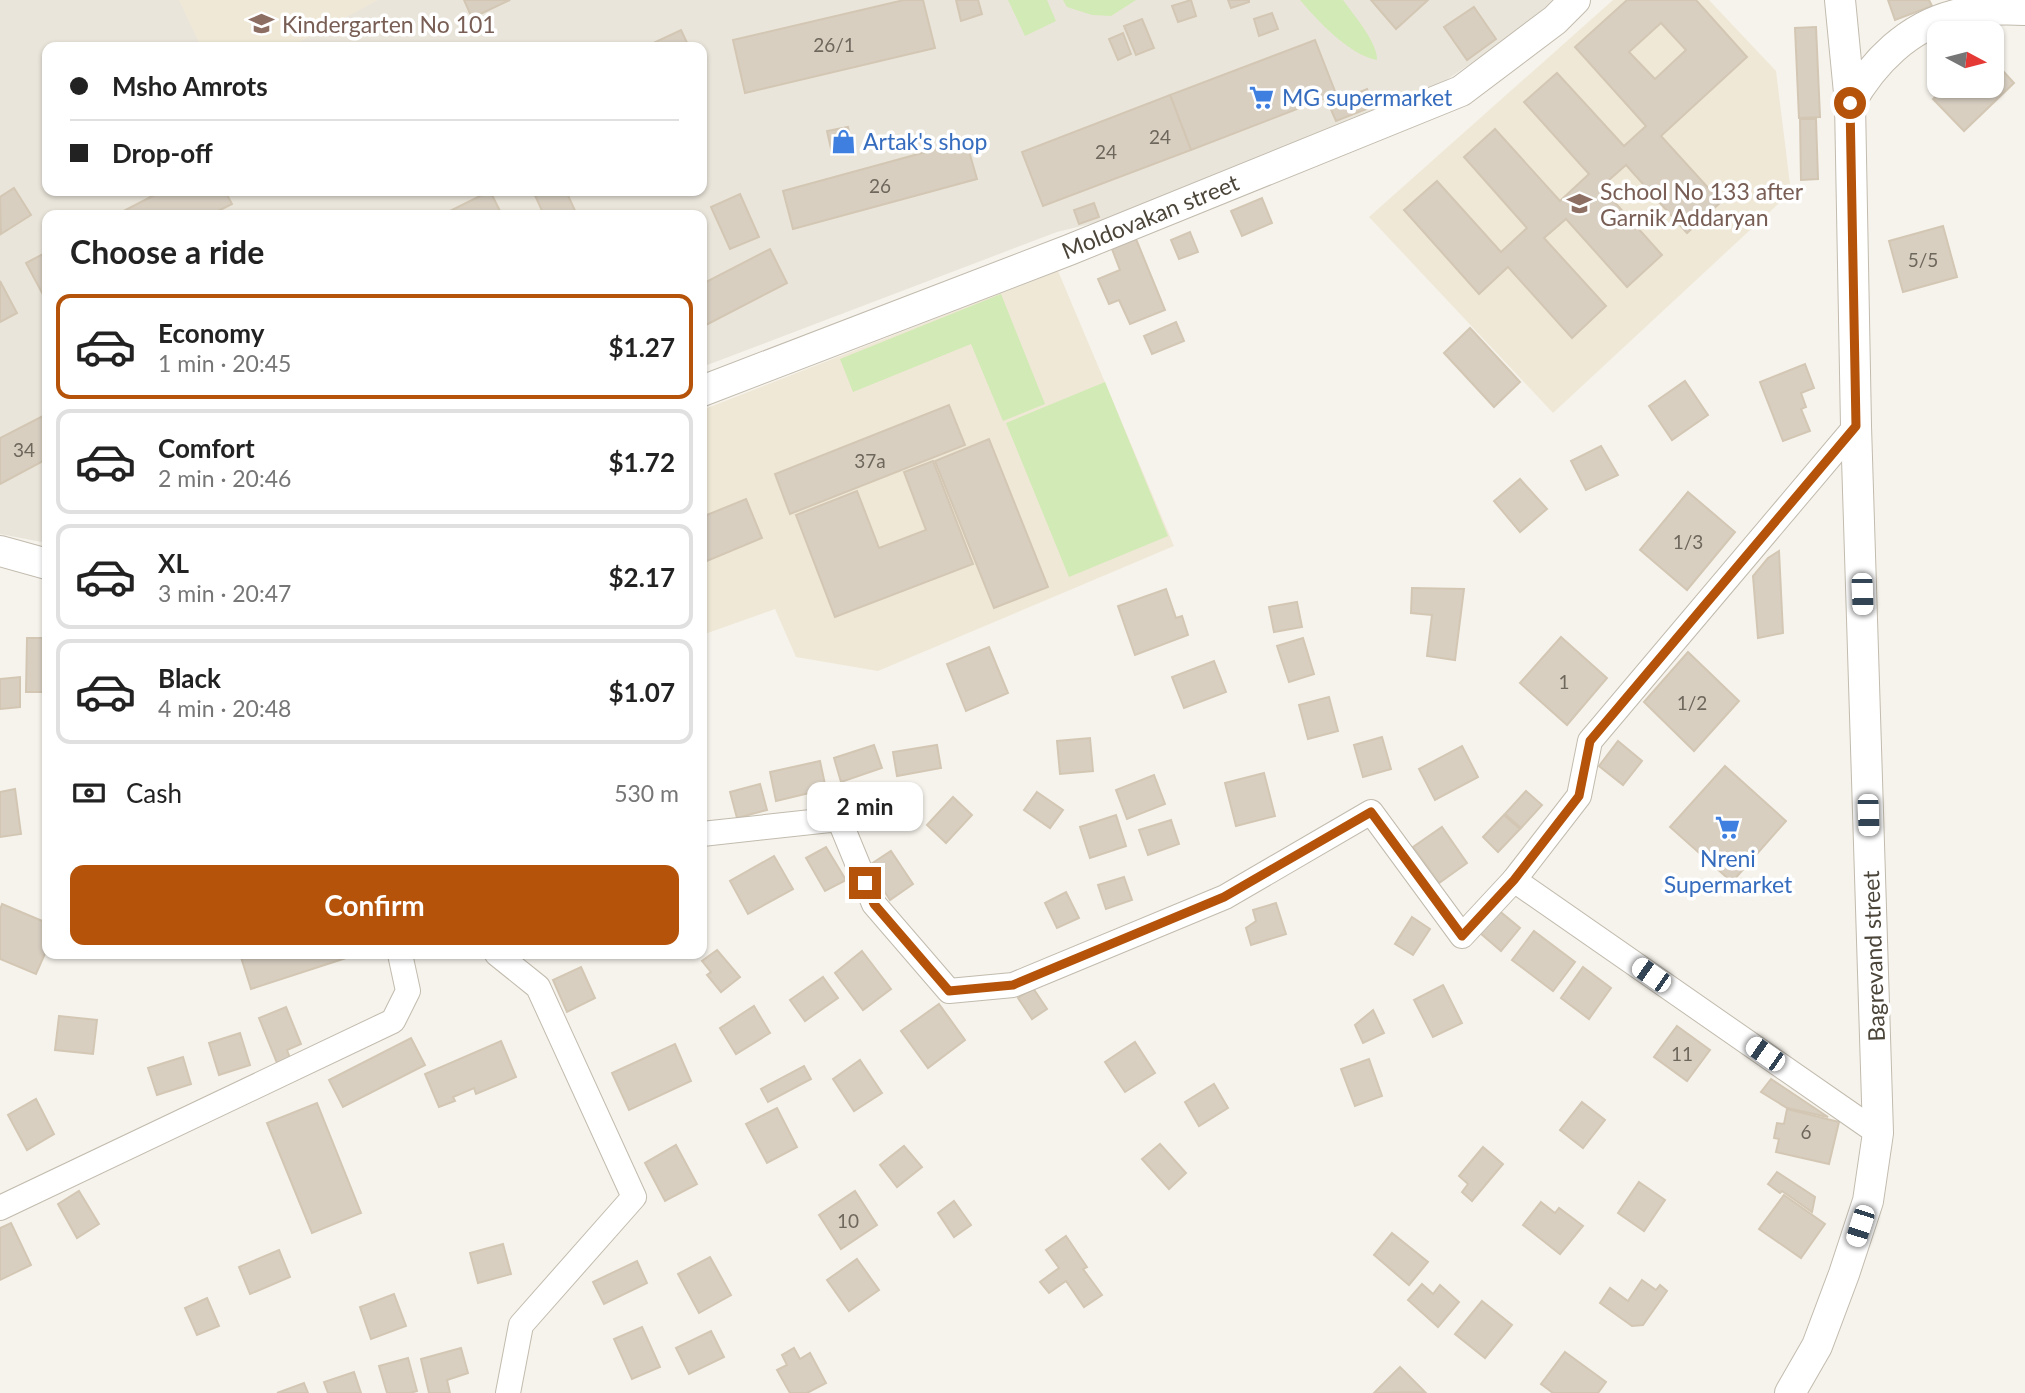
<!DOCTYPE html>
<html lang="en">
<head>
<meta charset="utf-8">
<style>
	body { margin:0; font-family:Lato,sans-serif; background:#f6f6f6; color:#222; height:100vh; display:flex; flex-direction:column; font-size:26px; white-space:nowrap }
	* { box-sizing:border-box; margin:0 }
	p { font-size:23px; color:#767676 }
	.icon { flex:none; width:38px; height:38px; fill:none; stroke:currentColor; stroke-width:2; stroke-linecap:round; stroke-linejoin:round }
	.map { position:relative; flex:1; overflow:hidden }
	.side { position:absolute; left:42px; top:210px; width:665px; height:749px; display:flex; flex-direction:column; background:#fff; border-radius:14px; box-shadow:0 2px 5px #0004 }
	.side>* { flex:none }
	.guide { position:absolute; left:42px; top:42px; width:665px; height:154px; border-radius:14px; box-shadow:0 2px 5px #0004; display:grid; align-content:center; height:154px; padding:0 28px; background:#fff }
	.needle { width:46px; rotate:97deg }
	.controls { position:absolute; left:1927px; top:21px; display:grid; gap:14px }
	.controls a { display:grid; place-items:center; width:77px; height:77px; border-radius:14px; background:#fff; box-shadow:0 2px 5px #0004; font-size:35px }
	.end { position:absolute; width:32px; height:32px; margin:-16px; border:9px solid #b45309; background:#fff; box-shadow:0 0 0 4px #fff }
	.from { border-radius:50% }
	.bubble { position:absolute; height:49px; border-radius:14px; background:#fff; box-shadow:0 2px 5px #0004; font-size:23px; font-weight:700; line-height:49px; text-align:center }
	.car { position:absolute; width:21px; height:42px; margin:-21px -10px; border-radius:9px; box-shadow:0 0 5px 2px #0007; background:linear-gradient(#fff 24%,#345 0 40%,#fff 0 76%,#345 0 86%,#fff 0) }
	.guide b { display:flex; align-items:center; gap:24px; height:66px; font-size:26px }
	.guide b+b { border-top:2px solid #e0e0e0 }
	.guide i { width:18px; height:18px; background:#222 }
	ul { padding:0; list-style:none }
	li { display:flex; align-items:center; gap:21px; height:105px; margin:0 14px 10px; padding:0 14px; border:4px solid #e0e0e0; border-radius:14px }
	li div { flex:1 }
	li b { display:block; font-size:26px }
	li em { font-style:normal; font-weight:700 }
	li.selected { border-color:#b45309 }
	li>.icon { width:63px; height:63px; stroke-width:1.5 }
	h2 { padding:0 28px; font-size:32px; line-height:84px }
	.pay { display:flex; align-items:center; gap:18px; height:77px; padding:0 28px; font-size:26px }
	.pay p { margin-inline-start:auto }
	.action { display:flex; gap:14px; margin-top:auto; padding:14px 28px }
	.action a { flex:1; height:80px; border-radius:14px; background:#b45309; color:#fff; font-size:28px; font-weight:700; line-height:80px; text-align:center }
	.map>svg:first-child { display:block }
	.residential { fill:#eae5da; fill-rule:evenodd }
	.education { fill:#efe8d6 }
	.green { fill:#d2eab5 }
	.building { fill:#d8cfc1; stroke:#d3c7b4; stroke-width:2; fill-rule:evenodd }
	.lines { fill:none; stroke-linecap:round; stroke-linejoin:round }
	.minor-casing { stroke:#c2bbae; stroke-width:26 }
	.tertiary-casing { stroke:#c2bbae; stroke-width:32 }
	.minor { stroke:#fff; stroke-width:24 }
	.tertiary { stroke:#fff; stroke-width:30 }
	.route { stroke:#b45309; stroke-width:9 }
	.labels { text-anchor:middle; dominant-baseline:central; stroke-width:7; stroke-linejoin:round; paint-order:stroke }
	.number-label { font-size:19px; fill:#6e675b }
	.education-label { font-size:23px; fill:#785e54; stroke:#fff; text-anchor:start }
	.shop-label { font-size:23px; fill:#366cbe; stroke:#fff; text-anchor:start }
	.street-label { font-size:23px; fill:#4b4439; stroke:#fff }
</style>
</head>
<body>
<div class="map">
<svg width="2025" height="1393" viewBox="0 0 2025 1393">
	<rect width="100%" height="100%" fill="#f6f3ec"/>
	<path class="residential" d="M 0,0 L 1552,0 L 1530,23 L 1436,87 L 1098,222 L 1057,232 L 702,367 L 702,215 L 47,215 L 47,543 L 0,534 ZM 47,47 L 702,47 L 702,191 L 47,191 Z"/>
	<g class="education">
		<polygon points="179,0 378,0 290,47 201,47"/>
		<polygon points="1613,0 1709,0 1776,71 1791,192 1553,413 1369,217"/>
		<polygon points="1058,271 1174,546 878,671 796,657 775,609 702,635 702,410"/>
	</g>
	<g class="green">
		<polygon points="1008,0 1047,0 1056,21 1025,36"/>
		<polygon points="1063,0 1136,0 1111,16 1092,15 1067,7"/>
		<path d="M 1300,0 L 1343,0 C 1353,14 1378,43 1377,60 C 1349,55 1318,21 1300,0 Z"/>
		<polygon points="1001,294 1045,404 1003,421 971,344 853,392 840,359"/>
		<polygon points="1105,382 1168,536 1069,577 1006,423"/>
	</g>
	<g class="building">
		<polygon points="464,0 510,0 472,18"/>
		<polygon points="904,0 923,0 935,48 745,93 733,40"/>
		<polygon points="956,0 978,0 982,14 961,21"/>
		<polygon points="1191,0 1196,16 1178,22 1172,6"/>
		<polygon points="1228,0 1249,0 1249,2 1231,8"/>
		<polygon points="1371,0 1428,0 1396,29"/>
		<path d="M 1627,0 L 1696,0 L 1747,57 L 1661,136 L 1721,202 L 1687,233 L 1626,165 L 1601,187 L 1662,255 L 1627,287 L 1566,219 L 1544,238 L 1606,306 L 1572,338 L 1508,267 L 1479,294 L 1404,210 L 1437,181 L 1501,252 L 1527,228 L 1464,157 L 1495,129 L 1560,201 L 1589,174 L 1524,102 L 1557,73 L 1624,146 L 1646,126 L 1575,47 ZM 1661,23 L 1686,50 L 1655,79 L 1629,52 Z"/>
		<polygon points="1888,0 1929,0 1932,6 1895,20"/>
		<polygon points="1474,7 1496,39 1467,60 1444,27"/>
		<polygon points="1272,13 1278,29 1259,36 1254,19"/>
		<polygon points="1142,19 1154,48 1136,55 1124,26"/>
		<polygon points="1816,27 1820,117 1799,118 1795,28"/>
		<polygon points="681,30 689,47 645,47"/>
		<polygon points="1123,33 1131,54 1118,60 1109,39"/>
		<polygon points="1315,40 1336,94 1191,150 1170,95"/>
		<polygon points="1992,59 2014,83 1964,131 1933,99 1947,86 1992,86"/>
		<polygon points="1367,89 1374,106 1336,121 1329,105"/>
		<polygon points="1170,95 1191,150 1043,206 1022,152"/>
		<polygon points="1800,119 1816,119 1818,179 1801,180"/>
		<polygon points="848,127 853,148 832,153 827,131"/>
		<polygon points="966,141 977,179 793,229 783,191"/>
		<polygon points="14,188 31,215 1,234 0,197"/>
		<polygon points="162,191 225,191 232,204 210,215 116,215"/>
		<polygon points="490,191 502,215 442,215"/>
		<polygon points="533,191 566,191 577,215 544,215"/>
		<polygon points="740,194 759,237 730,249 711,207"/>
		<polygon points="1262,198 1272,223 1242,236 1231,211"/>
		<polygon points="1094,203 1099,217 1079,224 1074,210"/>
		<polygon points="1943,226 1957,277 1903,292 1889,241"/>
		<polygon points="1190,232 1198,252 1179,259 1171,240"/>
		<polygon points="1136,239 1165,310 1130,324 1119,300 1109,304 1098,279 1120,270 1112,249"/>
		<polygon points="770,249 787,283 702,327 702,284"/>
		<polygon points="47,252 47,302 26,263"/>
		<polygon points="0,281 17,313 0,322"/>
		<polygon points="1176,322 1184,341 1152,354 1144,336"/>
		<polygon points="1470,328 1520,382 1494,407 1444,353"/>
		<polygon points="1805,364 1814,388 1801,393 1806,407 1801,409 1810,431 1783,441 1760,382"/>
		<polygon points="1685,381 1708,415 1672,440 1649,406"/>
		<polygon points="949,405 965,445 790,514 775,474"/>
		<polygon points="47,414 47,459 0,484 0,438"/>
		<polygon points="989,439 1048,587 994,608 935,461"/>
		<polygon points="1601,446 1618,475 1586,490 1571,461"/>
		<polygon points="933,461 973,564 835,617 796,515 857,491 879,548 926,530 904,472"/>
		<polygon points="1520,479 1547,509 1520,532 1494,501"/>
		<polygon points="1688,492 1735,532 1687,590 1640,550"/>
		<polygon points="746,499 762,538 702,563 702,517"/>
		<polygon points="1779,551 1783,633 1758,638 1753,576 1768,558"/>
		<polygon points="1412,588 1464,589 1455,660 1427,656 1432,615 1411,613"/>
		<polygon points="1166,589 1176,618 1182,616 1188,635 1135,655 1118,606"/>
		<polygon points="1297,602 1302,627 1274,632 1269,607"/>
		<polygon points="1561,637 1607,678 1567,725 1520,683"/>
		<polygon points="27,638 45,638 44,692 26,692"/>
		<polygon points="1303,638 1314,674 1289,682 1277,646"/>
		<polygon points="989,647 1008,693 966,711 947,664"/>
		<polygon points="1688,652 1739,701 1694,751 1644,702"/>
		<polygon points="1214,661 1226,692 1184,708 1172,677"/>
		<polygon points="20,677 20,707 0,709 0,679"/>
		<polygon points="1329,697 1338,731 1308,739 1299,705"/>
		<polygon points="1382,737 1391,769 1363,777 1354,745"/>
		<polygon points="1090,738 1093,771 1060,774 1057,741"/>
		<polygon points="1618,741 1642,761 1623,785 1599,766"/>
		<polygon points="874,745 882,768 841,782 834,758"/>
		<polygon points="937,745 941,768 897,776 893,752"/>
		<polygon points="1462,746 1478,777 1435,800 1419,769"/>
		<polygon points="820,761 826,789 776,801 770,772"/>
		<polygon points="1725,766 1786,821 1732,882 1670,827"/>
		<polygon points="1264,773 1275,816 1236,826 1225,783"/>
		<polygon points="1154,775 1165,804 1127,819 1116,790"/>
		<polygon points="760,784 767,810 737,818 730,792"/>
		<polygon points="15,789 21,834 0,837 0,792"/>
		<polygon points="1526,791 1542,805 1521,828 1505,814"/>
		<polygon points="1037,792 1063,810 1050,828 1024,810"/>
		<polygon points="953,797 972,815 946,843 927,825"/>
		<polygon points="1116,815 1126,846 1090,858 1080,827"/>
		<polygon points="1504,815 1520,829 1498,852 1483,837"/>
		<polygon points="1171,820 1179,844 1148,855 1139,830"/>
		<polygon points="1442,827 1467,863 1439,883 1413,847"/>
		<polygon points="826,847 846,880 825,891 806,858"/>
		<polygon points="891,851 913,884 890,900 868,866"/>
		<polygon points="774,856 793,889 748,914 730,881"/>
		<polygon points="1124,877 1132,900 1106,909 1098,885"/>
		<polygon points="1066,892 1079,918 1057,928 1045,903"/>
		<polygon points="1276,903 1286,934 1251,945 1246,928 1256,921 1253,910"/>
		<polygon points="2,904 47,923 47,949 36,974 0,959 0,910"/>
		<polygon points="1497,909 1520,928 1501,951 1479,932"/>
		<polygon points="1412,917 1430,929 1413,955 1395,944"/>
		<polygon points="1534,931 1575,962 1553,991 1512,960"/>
		<polygon points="717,950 740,977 721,992 707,975 711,972 702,961"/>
		<polygon points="862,951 891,989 863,1010 835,973"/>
		<polygon points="240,954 348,954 349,957 251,989"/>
		<polygon points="581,967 595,998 567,1012 553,980"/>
		<polygon points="1583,967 1611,988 1589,1019 1561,998"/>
		<polygon points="823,977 838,998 805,1021 790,1000"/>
		<polygon points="1443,985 1462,1023 1433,1037 1414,1000"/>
		<polygon points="1033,988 1047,1009 1032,1019 1018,998"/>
		<polygon points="939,1004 965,1040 928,1068 901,1031"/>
		<polygon points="754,1006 770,1033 736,1054 720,1028"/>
		<polygon points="286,1007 301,1044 287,1050 290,1058 277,1063 259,1018"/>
		<polygon points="1373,1010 1384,1033 1363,1043 1355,1025"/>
		<polygon points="59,1016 97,1020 93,1054 55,1050"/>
		<polygon points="1677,1026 1710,1050 1687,1081 1654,1057"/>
		<polygon points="240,1033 250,1065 219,1075 209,1043"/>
		<polygon points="411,1038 425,1065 343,1107 329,1080"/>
		<polygon points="501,1041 516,1077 476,1094 474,1088 453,1097 455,1101 439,1107 425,1074"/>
		<polygon points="1135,1042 1155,1073 1125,1092 1105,1062"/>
		<polygon points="675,1044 691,1081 629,1110 612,1073"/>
		<polygon points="183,1057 191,1084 157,1095 148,1068"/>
		<polygon points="1369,1059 1382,1096 1355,1106 1341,1069"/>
		<polygon points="860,1060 882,1093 854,1111 833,1079"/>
		<polygon points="804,1066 811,1079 768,1102 761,1089"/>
		<polygon points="1771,1079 1828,1117 1787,1108 1761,1092"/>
		<polygon points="1214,1084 1228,1108 1199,1126 1185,1102"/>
		<polygon points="36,1099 54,1134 27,1150 8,1115"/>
		<polygon points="1582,1102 1605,1120 1583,1148 1560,1130"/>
		<polygon points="317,1103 361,1213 312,1233 267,1123"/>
		<polygon points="777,1108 797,1147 767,1163 746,1124"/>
		<polygon points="1787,1109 1839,1122 1829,1164 1776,1152 1779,1139 1774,1138 1777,1123 1784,1124"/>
		<polygon points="1160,1144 1186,1173 1169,1189 1142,1159"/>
		<polygon points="676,1145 697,1184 665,1201 645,1163"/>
		<polygon points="904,1146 922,1167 897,1187 880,1165"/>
		<polygon points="1483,1147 1503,1164 1472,1201 1462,1192 1468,1184 1459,1176"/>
		<polygon points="1777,1172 1815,1197 1812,1212 1782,1191 1780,1193 1768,1184"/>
		<polygon points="1639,1182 1665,1200 1644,1231 1618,1213"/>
		<polygon points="79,1191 99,1224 77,1238 58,1204"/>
		<polygon points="855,1191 877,1225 841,1249 819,1215"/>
		<polygon points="1784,1195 1825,1224 1801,1258 1759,1229"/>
		<polygon points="954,1201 971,1225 954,1237 938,1213"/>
		<polygon points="1541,1202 1555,1213 1559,1208 1583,1226 1560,1254 1523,1225"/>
		<polygon points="11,1223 31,1265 0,1280 0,1228"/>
		<polygon points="1392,1233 1428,1262 1409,1285 1374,1255"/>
		<polygon points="1066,1236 1087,1267 1083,1269 1102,1295 1084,1307 1066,1281 1049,1293 1040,1282 1059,1268 1046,1250"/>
		<polygon points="503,1244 511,1274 478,1283 470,1253"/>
		<polygon points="279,1250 290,1277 250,1294 239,1267"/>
		<polygon points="710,1257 731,1295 699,1313 678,1274"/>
		<polygon points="857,1259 879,1290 849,1311 827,1280"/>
		<polygon points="637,1261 647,1283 604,1304 593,1282"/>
		<polygon points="1642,1280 1656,1290 1660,1285 1667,1291 1643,1325 1632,1326 1600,1303 1610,1288 1628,1301"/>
		<polygon points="1422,1284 1433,1294 1440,1285 1459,1302 1438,1327 1408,1300"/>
		<polygon points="394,1294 406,1326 371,1339 360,1307"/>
		<polygon points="207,1298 219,1326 197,1335 185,1308"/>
		<polygon points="1482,1301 1512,1325 1485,1358 1455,1334"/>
		<polygon points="642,1327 660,1367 632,1379 614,1339"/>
		<polygon points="711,1331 724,1357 689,1374 676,1348"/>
		<polygon points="461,1348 468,1373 447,1380 450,1393 429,1393 421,1359"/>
		<polygon points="794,1348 800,1359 810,1353 826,1383 807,1393 790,1393 777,1370 787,1365 782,1355"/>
		<polygon points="1565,1352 1606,1382 1598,1393 1553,1393 1541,1384"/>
		<polygon points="408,1358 417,1391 410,1393 387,1393 379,1366"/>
		<polygon points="1400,1367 1425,1392 1374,1393"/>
		<polygon points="354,1372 361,1393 328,1393 324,1382"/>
		<polygon points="304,1383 308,1393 277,1393"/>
	</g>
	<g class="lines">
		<defs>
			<g id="minor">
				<polyline points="702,834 839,819 874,904 949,991 1013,985 1225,897 1371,812 1462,936 1514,880 1878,1133"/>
				<polyline points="1514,880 1579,796 1590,741 1856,426"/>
				<polyline points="497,954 538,987 634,1197 521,1325 508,1393"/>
				<polyline points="0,1208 393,1021 408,991 400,954"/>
			</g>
			<g id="tertiary">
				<path d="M 1850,103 C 1873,62 1908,27 1955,15 C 1977,9 2002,9 2025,10"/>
				<polyline points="702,391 1069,250 1461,91 1555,20 1575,0"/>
				<polyline points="0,551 47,564"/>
				<polyline points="1790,1393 1817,1346 1844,1274 1868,1201 1878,1133 1856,426 1850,103 1840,0"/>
			</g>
		</defs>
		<use href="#minor" class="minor-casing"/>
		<use href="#tertiary" class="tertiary-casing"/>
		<use href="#minor" class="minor"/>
		<use href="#tertiary" class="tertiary"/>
	</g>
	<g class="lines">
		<polyline class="route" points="865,883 874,904 949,991 1013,985 1224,897 1371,812 1462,936 1514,880 1579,796 1590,741 1856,426 1850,103"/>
	</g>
	<defs>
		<symbol id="school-bare" viewBox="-9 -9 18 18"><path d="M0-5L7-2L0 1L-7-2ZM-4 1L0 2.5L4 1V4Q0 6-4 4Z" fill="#8d6e63" stroke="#fff" stroke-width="2.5" paint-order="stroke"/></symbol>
		<symbol id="supermarket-bare" viewBox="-9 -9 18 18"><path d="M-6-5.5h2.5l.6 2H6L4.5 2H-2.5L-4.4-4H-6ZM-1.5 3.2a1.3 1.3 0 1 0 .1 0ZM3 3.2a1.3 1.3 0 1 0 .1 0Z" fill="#3f7fe0" stroke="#fff" stroke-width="2.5" paint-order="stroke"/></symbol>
		<symbol id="shop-bare" viewBox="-9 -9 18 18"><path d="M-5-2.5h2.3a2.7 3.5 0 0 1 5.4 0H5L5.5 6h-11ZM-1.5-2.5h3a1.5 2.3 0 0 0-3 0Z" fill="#3f7fe0" stroke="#fff" stroke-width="2.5" paint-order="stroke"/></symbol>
	</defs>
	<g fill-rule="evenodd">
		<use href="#school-bare" x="244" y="6" width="35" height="35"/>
		<use href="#supermarket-bare" x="1244" y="80" width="35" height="35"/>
		<use href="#shop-bare" x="826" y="124" width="35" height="35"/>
		<use href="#school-bare" x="1562" y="186" width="35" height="35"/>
		<use href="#supermarket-bare" x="1710" y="810" width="35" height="35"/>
	</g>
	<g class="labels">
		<g class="number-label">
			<text x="834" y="44">26/1</text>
			<text x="1160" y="136">24</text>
			<text x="1106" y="151">24</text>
			<text x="880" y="185">26</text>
			<text x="1923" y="259">5/5</text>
			<text x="24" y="449">34</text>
			<text x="870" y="460">37a</text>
			<text x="1688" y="541">1/3</text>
			<text x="1564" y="681">1</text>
			<text x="1692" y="702">1/2</text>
			<text x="1682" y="1053">11</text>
			<text x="1806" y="1131">6</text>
			<text x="848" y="1220">10</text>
		</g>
		<g class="education-label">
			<text x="282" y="24">Kindergarten No 101</text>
			<text x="1600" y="191">School No 133 after<tspan x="1600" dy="26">Garnik Addaryan</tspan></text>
		</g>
		<g class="shop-label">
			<text x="1282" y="97">MG supermarket</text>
			<text x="863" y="141">Artak's shop</text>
			<text x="1728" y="858" text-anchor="middle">Nreni<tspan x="1728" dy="26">Supermarket</tspan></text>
		</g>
		<g class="street-label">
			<text transform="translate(1150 216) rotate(-22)">Moldovakan street</text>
			<text transform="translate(1873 956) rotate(-92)">Bagrevand street</text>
		</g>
	</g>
</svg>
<div class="controls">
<a><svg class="needle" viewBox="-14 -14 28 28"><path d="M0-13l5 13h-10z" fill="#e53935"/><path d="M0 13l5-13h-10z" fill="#767676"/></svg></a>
</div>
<i class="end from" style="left:1850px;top:103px"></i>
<i class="end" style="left:865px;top:883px"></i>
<div class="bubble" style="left:807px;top:782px;width:116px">2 min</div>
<i class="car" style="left:1862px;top:594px;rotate:178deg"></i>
<i class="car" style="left:1868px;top:815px;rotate:178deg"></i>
<i class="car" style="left:1651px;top:975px;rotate:305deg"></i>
<i class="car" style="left:1765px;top:1054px;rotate:305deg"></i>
<i class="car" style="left:1860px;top:1226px;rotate:198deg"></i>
<div class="guide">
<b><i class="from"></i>Msho Amrots</b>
<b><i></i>Drop-off</b>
</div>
<section class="side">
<h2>Choose a ride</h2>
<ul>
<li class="selected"><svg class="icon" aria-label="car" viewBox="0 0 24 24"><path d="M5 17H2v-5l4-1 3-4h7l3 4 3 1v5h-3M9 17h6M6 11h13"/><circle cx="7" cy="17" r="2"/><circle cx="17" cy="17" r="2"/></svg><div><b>Economy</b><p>1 min · 20:45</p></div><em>$1.27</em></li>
<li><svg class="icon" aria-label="car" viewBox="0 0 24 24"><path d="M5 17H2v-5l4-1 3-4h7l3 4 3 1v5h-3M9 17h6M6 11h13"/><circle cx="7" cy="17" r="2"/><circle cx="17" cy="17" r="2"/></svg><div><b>Comfort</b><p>2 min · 20:46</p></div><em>$1.72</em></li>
<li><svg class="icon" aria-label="car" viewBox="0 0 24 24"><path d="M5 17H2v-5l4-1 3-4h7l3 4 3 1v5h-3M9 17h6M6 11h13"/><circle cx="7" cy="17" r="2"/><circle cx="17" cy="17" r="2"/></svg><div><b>XL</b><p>3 min · 20:47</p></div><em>$2.17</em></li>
<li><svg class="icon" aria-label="car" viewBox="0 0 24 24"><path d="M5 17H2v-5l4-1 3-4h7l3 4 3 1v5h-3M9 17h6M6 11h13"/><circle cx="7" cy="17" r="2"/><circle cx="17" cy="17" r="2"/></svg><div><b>Black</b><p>4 min · 20:48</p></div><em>$1.07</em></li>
</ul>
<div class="pay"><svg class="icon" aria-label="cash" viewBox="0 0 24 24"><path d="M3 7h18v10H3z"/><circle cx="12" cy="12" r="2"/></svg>Cash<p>530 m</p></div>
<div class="action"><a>Confirm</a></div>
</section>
</div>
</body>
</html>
